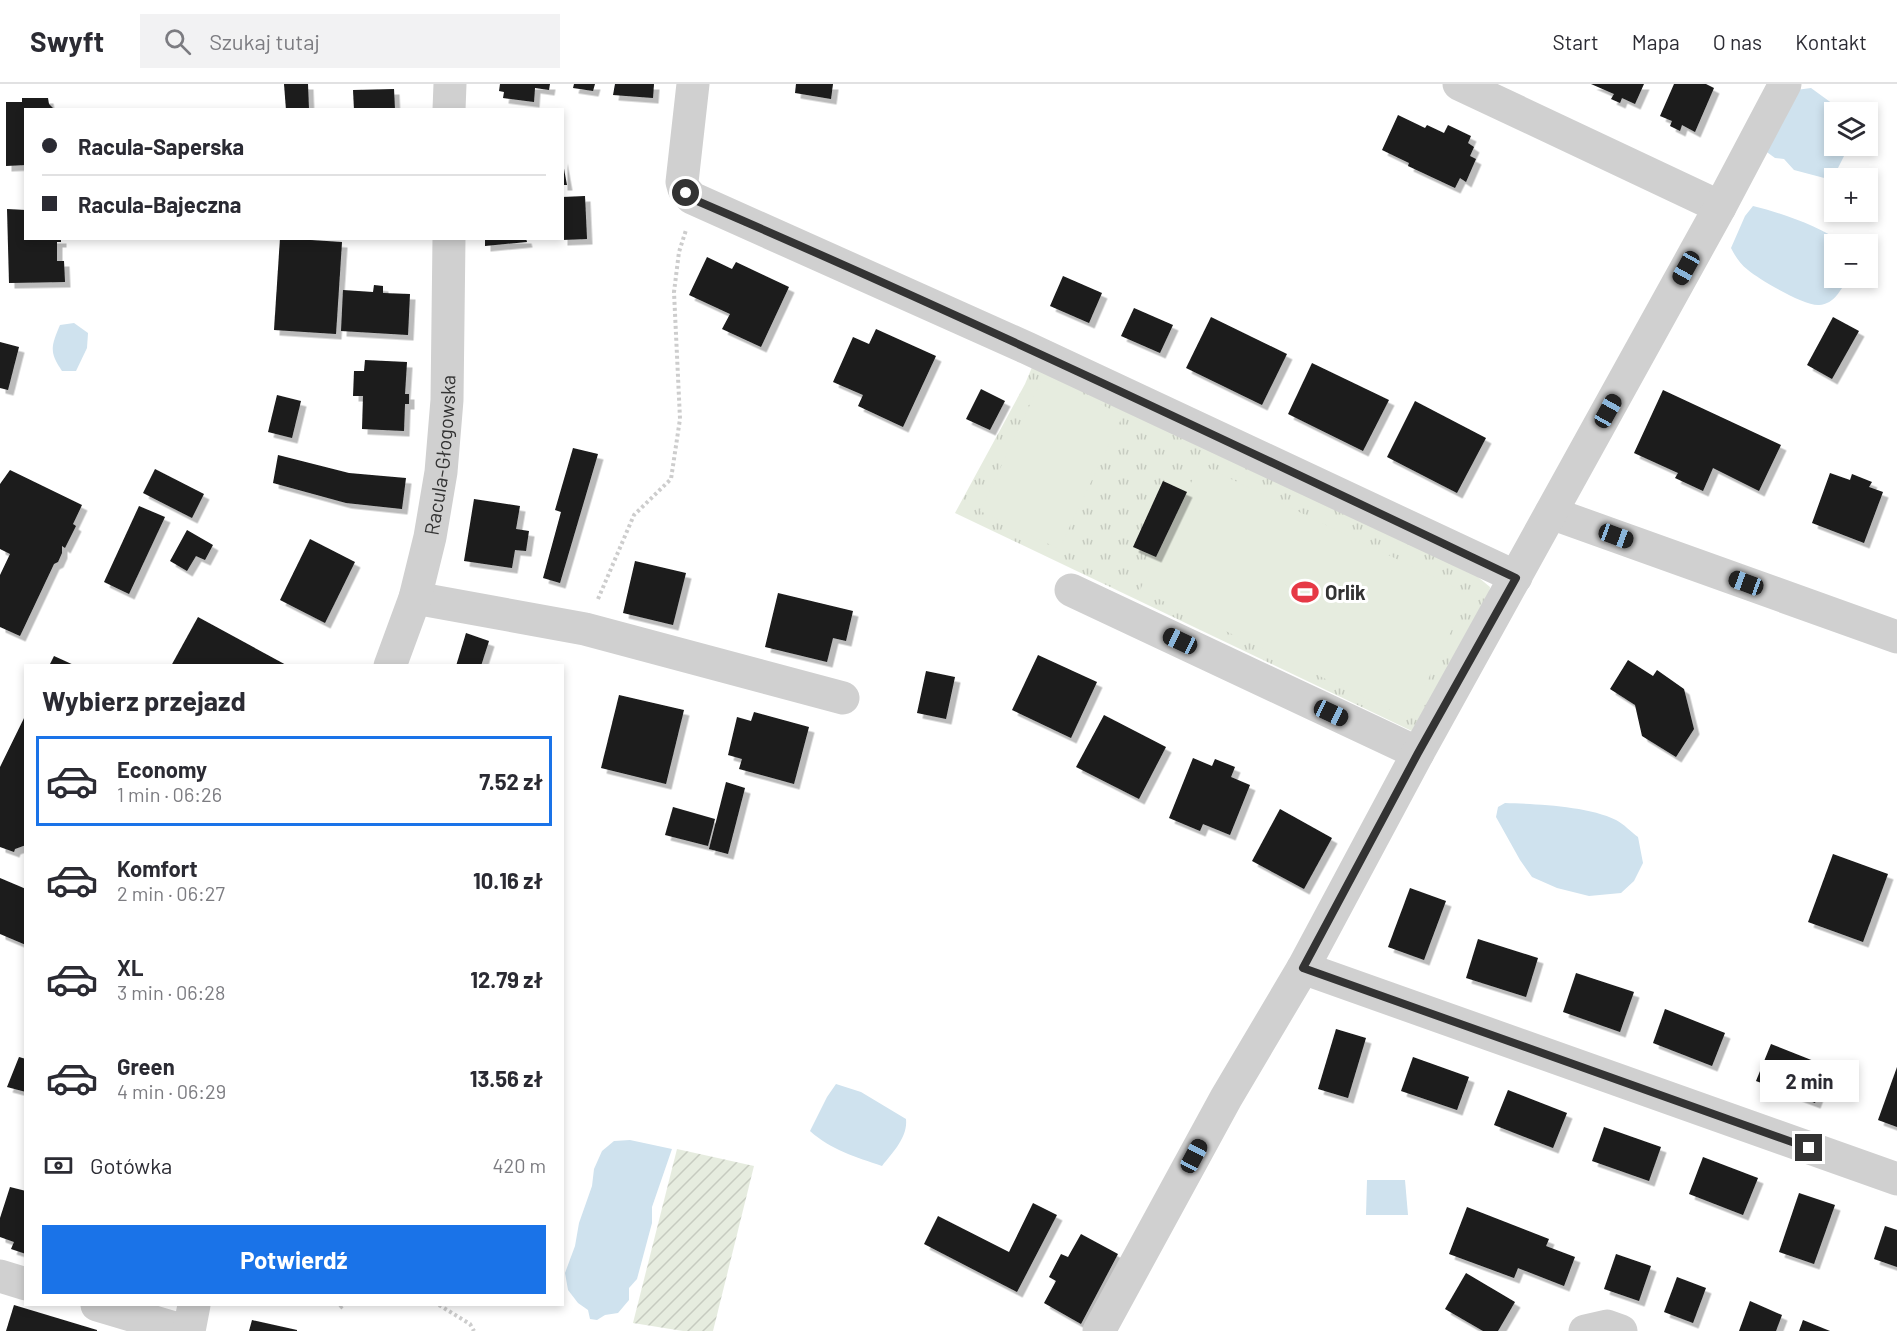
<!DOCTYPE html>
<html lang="pl">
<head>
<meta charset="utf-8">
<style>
	body { margin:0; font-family:Barlow,sans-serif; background:#f2f2f3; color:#2b2b33; height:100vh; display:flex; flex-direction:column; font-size:22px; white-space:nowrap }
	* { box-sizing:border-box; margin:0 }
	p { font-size:20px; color:#7c7c81 }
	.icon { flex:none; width:33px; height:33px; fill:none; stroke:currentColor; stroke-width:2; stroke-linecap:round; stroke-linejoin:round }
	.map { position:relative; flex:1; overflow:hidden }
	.side { position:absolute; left:24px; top:580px; width:540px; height:642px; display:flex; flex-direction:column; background:#fff; border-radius:0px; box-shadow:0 3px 9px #0003 }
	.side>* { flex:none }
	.hud { position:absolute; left:24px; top:24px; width:540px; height:132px; border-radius:0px; box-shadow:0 3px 9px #0003; display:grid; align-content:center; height:132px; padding:0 18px; background:#fff }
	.tools { position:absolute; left:1824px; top:18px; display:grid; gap:12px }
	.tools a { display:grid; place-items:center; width:54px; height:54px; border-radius:0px; background:#fff; box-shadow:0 3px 9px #0003; font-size:30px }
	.end { position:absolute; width:27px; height:27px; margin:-14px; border:8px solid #333; background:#fff; box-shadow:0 0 0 3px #fff }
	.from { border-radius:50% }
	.bubble { position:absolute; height:42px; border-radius:0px; background:#fff; box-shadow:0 3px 9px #0003; font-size:20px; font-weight:700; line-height:42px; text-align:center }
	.car { position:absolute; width:18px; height:36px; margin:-18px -9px; border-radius:8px; box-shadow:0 0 4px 2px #0007; background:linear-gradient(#222 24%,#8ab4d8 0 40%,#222 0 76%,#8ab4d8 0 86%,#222 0) }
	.hud b { display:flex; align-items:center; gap:21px; height:57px; font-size:22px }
	.hud b+b { border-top:2px solid #e1e1e2 }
	.hud i { width:15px; height:15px; background:#2b2b33 }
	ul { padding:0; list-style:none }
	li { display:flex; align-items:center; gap:18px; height:90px; margin:0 12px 9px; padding:0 6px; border:3px solid transparent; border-radius:0px }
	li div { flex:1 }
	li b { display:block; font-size:22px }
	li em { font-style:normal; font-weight:700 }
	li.on { border-color:#1a73e8 }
	li>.icon { width:54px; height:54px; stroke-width:1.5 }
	h2 { padding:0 18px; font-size:27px; line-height:72px }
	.pay { display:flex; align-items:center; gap:15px; height:66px; padding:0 18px; font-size:22px }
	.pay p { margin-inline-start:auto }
	.cta { display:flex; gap:12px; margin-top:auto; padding:12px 18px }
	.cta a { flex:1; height:69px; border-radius:0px; background:#1a73e8; color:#fff; font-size:24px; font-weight:700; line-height:69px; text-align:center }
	header { display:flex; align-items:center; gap:36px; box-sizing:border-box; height:84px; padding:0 30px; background:#fff; border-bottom:2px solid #e1e1e2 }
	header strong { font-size:28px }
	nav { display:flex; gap:33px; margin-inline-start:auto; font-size:21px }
	.search { width:420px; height:54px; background:#f2f2f3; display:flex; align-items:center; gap:15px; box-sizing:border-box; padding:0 21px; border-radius:0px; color:#7c7c81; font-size:22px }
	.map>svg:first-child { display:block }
	.park { fill:url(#park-tufts) }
	.garden { fill:url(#garden-furrows) }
	.pitch { fill:#e6ecdf }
	.water { fill:#cfe2ee }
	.building { fill:#1a1a1a; filter:url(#shadow) }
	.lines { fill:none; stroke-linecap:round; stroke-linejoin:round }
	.path { stroke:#cdcdcd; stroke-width:4; stroke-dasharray:3 3; stroke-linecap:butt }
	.minor { stroke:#d0d0d0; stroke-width:33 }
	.tertiary { stroke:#d0d0d0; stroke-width:33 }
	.route { stroke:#333; stroke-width:8 }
	.labels { text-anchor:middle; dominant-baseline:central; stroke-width:6; stroke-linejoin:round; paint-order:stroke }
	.street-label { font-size:20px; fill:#333; stroke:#fff }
	.poi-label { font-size:20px; font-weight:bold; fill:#333; stroke:#fff; text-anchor:start }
</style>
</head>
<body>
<header>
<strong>Swyft</strong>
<div class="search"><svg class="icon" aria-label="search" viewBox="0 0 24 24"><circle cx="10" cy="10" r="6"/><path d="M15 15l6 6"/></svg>Szukaj tutaj</div>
<nav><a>Start</a><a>Mapa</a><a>O nas</a><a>Kontakt</a></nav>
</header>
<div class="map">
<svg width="1897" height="1247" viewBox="0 0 1897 1247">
	<defs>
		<pattern id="park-tufts" width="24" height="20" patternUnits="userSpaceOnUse" patternTransform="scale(1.5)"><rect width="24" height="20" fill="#e6ecdf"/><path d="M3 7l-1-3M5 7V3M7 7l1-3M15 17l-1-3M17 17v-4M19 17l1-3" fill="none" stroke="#c6cbc0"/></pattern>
		<pattern id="garden-furrows" width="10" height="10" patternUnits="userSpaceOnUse" patternTransform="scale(1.5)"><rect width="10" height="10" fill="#e6ecdf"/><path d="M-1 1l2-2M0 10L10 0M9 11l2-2" fill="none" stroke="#c6cbc0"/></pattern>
		<filter id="shadow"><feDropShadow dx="5.5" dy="5.5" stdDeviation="0" flood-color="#0004"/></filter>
	</defs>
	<rect width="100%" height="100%" fill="#fff"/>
	<polygon class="park" points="1035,276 1455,474 1490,503 1488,524 1416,649 955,429 1025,300"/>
	<polygon class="garden" points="677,1065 754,1082 713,1247 683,1247 633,1239"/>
	<g class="pitch">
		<polygon points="1043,293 1123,331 1059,465 980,427"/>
		<polygon points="1200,380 1469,510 1409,635 1140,506"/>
	</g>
	<g class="water">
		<polygon points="1811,4 1844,28 1834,28 1834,62 1849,62 1836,88 1828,95 1794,86 1784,75 1775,74 1764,66 1796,6"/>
		<path d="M 1753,122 C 1785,130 1818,142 1845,160 L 1834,160 L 1834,194 L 1848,194 C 1841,205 1835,220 1819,221 C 1804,222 1760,196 1748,186 C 1740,180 1735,172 1731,164 L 1745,132 Z"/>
		<path d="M 74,239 L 88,249 L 87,264 L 76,287 L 62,287 C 49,268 51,262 60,241 Z"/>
		<path d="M 1505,719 C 1536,720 1588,722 1616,736 C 1624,740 1631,748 1638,753 L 1643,779 L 1634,797 L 1621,809 L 1589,812 L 1557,804 L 1532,793 L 1520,776 L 1496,733 L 1498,723 Z"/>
		<path d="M 836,1000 L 861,1008 L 906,1035 C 908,1053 893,1068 882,1082 C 856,1073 831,1066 810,1047 L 827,1013 Z"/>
		<polygon points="630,1056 672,1065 652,1123 652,1139 637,1195 629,1204 629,1216 618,1229 605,1231 597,1236 590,1235 588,1226 578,1219 568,1206 565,1189 575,1162 579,1139 592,1102 594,1085 602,1067 614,1057"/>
		<polygon points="1367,1096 1405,1096 1408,1131 1366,1131"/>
	</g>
	<g class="building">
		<polygon points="284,0 308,0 309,26 286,26"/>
		<polygon points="500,0 550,0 549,6 535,4 534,18 503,14 504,8 499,7"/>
		<polygon points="574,0 595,0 593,7 573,4"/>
		<polygon points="615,0 654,0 653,14 613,11"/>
		<polygon points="796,0 833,0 831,15 795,9"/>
		<polygon points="1591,0 1644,0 1635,20 1622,14 1620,19 1611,15 1614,10"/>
		<polygon points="1674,0 1706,0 1714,4 1695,48 1682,41 1680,47 1670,42 1672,37 1660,32"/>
		<polygon points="394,5 395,26 354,26 353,6"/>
		<polygon points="22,14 48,14 49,20 55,26 26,26 26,81 6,82 6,18 22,18"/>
		<polygon points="1398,31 1425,44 1427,41 1444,49 1448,41 1471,52 1468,59 1474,63 1470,72 1476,75 1466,98 1460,94 1455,104 1408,82 1409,79 1382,66"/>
		<polygon points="562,74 567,101 562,101"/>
		<polygon points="585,112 587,155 562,156 562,113"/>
		<polygon points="7,125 26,126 26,154 61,154 61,158 57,158 57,177 64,177 65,198 9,199"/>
		<polygon points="280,154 342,158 336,250 274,246"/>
		<polygon points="485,154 526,154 527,158 485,162"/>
		<polygon points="707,173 732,185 736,178 789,203 761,263 722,245 730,230 689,211"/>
		<polygon points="1063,192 1102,209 1089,239 1050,222"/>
		<polygon points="374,201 383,202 383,209 410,210 408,251 341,247 343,206 373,208"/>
		<polygon points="1134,224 1173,241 1160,269 1121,252"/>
		<polygon points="1211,233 1287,270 1262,321 1186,284"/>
		<polygon points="1833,233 1859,247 1832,295 1807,281"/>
		<polygon points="876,245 936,272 903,343 858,322 863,311 833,298 853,253 869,260"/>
		<polygon points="0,258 19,263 8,306 0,304"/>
		<polygon points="365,276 407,278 405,310 409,310 409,320 405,320 404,347 362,345 363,312 353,312 354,287 364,287"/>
		<polygon points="1312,279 1389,316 1363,367 1288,330"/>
		<polygon points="981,305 1005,317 990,346 966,335"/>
		<polygon points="1663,306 1781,361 1759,407 1713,384 1703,407 1675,394 1678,389 1634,369"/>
		<polygon points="277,311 301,317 292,354 268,348"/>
		<polygon points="1415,317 1486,354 1457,409 1387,373"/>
		<polygon points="573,364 598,370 560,499 543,494 561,428 555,426"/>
		<polygon points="278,371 349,389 406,394 402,425 346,419 273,399"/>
		<polygon points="155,385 204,410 192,434 143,409"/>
		<polygon points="10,386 82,421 73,440 76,442 65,464 62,462 62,469 58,478 54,480 20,552 0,543 0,491 10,470 0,465 0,400"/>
		<polygon points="1830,389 1850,396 1852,390 1872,398 1869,403 1883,408 1864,459 1812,439"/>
		<polygon points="1163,397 1187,408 1156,473 1133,463"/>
		<polygon points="474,415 520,422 516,445 529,447 526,467 515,466 512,484 464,477"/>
		<polygon points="139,422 165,433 129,510 104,498"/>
		<polygon points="187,446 213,461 205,476 196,472 187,487 170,477"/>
		<polygon points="310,455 355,478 325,539 280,516"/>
		<polygon points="635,477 686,489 673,541 623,529"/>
		<polygon points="778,509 853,527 846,557 833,554 827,578 765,563"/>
		<polygon points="198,533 288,582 171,582"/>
		<polygon points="466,549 489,557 481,582 456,582"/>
		<polygon points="1038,571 1097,598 1071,654 1012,626"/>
		<polygon points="54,572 76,582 49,582"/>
		<polygon points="1628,576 1653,592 1657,586 1684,605 1694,645 1676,673 1642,652 1635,621 1610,605"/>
		<polygon points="926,587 955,593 946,635 917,629"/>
		<polygon points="619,611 684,626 666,700 601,684"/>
		<polygon points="754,628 809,643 794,700 739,685 742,675 728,671 737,633 751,637"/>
		<polygon points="26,630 26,761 15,765 14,768 0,763 0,683"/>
		<polygon points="1104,631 1166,663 1139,715 1076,683"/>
		<polygon points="1193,674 1212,682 1215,675 1235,683 1231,693 1250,701 1230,751 1203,740 1200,747 1169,734"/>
		<polygon points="726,698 745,704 728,770 709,765"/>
		<polygon points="673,723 715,735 708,762 665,751"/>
		<polygon points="1280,725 1332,754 1304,805 1252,777"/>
		<polygon points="1833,770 1888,790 1863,858 1808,838"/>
		<polygon points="0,794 26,805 26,861 0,850"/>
		<polygon points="1410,804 1446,817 1424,876 1388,863"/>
		<polygon points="1478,855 1538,874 1526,913 1466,894"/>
		<polygon points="1576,889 1634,908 1620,948 1563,928"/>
		<polygon points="1665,925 1725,949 1712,982 1653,959"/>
		<polygon points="1336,945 1366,954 1348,1014 1318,1005"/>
		<polygon points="1771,960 1829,983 1815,1019 1756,997"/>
		<polygon points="19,973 26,975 26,1008 7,1003"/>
		<polygon points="1413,973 1469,993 1457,1026 1401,1007"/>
		<polygon points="1897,983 1897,1043 1878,1036"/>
		<polygon points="1508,1006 1567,1029 1553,1064 1494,1041"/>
		<polygon points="1604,1043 1661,1063 1649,1097 1592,1077"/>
		<polygon points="1703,1073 1758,1094 1743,1131 1689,1110"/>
		<polygon points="10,1103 26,1107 26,1170 11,1165 14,1158 0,1153 0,1134"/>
		<polygon points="1799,1109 1835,1121 1814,1180 1779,1168"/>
		<polygon points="1033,1119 1057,1131 1017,1208 924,1160 938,1132 1009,1168"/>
		<polygon points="1467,1123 1549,1155 1546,1162 1575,1173 1564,1202 1518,1184 1514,1194 1449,1170"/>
		<polygon points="1885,1142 1897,1146 1897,1183 1874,1175"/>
		<polygon points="1081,1150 1118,1170 1081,1240 1044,1219 1056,1197 1049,1193 1061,1170 1068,1173"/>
		<polygon points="1616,1170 1651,1182 1639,1217 1604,1205"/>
		<polygon points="1466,1189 1515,1218 1498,1247 1483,1247 1445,1225"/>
		<polygon points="1677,1193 1706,1204 1693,1239 1664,1228"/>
		<polygon points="1750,1217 1782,1231 1776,1247 1739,1247"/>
		<polygon points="14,1221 97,1246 97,1247 6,1247"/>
		<polygon points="252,1236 297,1246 297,1247 249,1247"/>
		<polygon points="1803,1236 1830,1247 1799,1247"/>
	</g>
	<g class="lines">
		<g class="path">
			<polyline points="598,515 634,431 671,395 680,335 674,208 679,168 686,146"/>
			<polyline points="439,1221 470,1240 474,1247"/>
			<polyline points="340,1224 343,1221"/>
		</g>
		<g class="minor">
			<polyline points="693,0 682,98 684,105 692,114 1027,264 1516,493"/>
			<polyline points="1459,0 1720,123"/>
			<polyline points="1551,429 1897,553"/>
			<polyline points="1071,506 1418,669"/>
			<polyline points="415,514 585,545 843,614"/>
			<polyline points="1303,884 1897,1095"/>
			<polyline points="0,1192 26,1200"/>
			<polyline points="97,1221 185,1247"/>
			<polyline points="1099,1247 1226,1014 1303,884 1418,669 1720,123 1785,0"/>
			<polyline points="1585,1247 1607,1242 1621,1247"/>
		</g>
		<g class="tertiary">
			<polyline points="449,26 450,0"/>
			<path id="s1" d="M 390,582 L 415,514 L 430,453 L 441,388 L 447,316 L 449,154"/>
			<polyline points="189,1247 194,1221"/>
		</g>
	</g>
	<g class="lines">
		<path class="route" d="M 686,109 L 695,116 C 972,235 1244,365 1516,494 L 1418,669 L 1303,884 L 1809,1064"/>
	</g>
	<defs>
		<symbol id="stadium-bare" viewBox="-9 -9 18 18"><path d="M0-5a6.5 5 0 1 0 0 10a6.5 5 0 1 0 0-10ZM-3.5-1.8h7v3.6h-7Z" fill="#e63946" stroke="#fff" stroke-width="2.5" paint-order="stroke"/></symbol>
	</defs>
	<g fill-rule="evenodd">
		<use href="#stadium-bare" x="1286" y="489" width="38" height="38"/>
	</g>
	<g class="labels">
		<g class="street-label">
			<text stroke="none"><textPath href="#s1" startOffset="218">Racula-Głogowska</textPath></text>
		</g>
		<g class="poi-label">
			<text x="1325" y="508">Orlik</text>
		</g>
	</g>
</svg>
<div class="tools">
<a><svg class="icon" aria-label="layers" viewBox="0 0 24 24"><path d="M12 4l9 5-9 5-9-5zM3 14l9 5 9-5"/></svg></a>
<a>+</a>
<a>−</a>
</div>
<i class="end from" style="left:686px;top:109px"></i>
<i class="end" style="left:1809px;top:1064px"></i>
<div class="bubble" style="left:1760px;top:976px;width:99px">2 min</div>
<i class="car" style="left:1686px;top:184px;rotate:209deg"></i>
<i class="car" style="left:1608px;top:327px;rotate:29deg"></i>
<i class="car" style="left:1616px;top:452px;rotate:110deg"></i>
<i class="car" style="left:1746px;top:499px;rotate:290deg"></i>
<i class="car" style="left:1180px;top:557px;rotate:295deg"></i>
<i class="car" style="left:1331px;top:629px;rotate:115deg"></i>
<i class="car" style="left:1194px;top:1072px;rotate:28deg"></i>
<div class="hud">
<b><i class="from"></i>Racula-Saperska</b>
<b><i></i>Racula-Bajeczna</b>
</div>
<section class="side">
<h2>Wybierz przejazd</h2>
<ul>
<li class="on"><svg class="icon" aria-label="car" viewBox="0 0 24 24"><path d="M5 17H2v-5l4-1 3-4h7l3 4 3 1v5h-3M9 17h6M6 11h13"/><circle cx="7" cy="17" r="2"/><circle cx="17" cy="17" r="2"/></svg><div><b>Economy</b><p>1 min · 06:26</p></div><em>7.52 zł</em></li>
<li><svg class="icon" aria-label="car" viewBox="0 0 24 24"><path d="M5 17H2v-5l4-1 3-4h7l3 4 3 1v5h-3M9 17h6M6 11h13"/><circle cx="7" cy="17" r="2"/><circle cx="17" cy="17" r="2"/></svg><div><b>Komfort</b><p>2 min · 06:27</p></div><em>10.16 zł</em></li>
<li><svg class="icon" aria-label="car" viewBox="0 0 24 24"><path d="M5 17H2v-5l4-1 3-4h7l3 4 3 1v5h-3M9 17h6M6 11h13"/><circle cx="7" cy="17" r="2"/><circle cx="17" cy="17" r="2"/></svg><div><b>XL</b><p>3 min · 06:28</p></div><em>12.79 zł</em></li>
<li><svg class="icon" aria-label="car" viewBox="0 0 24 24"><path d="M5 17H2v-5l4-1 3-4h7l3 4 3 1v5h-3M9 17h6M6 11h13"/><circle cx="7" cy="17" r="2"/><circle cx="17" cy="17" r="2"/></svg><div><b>Green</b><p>4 min · 06:29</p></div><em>13.56 zł</em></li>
</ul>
<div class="pay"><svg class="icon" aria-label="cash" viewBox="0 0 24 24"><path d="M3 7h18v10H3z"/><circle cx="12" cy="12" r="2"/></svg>Gotówka<p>420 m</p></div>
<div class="cta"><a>Potwierdź</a></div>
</section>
</div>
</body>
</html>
